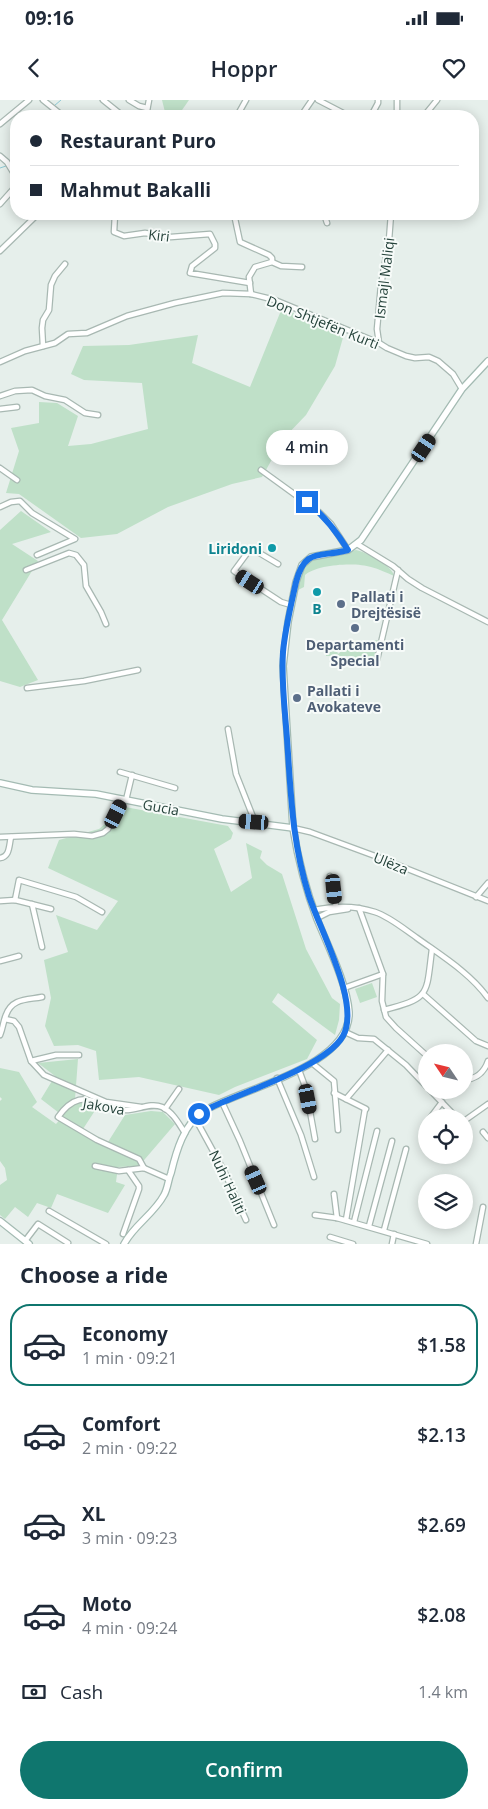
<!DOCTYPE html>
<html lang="en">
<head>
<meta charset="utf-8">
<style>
	body { margin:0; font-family:"Open Sans",sans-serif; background:#f2f2f3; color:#1f2937; height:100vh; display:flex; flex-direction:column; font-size:19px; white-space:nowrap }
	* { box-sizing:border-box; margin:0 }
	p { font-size:16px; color:#747a83 }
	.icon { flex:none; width:28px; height:28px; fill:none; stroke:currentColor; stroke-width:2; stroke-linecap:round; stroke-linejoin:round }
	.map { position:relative; height:1144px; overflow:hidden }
	.sheet { display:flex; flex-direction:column; background:#fff; flex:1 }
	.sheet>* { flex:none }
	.top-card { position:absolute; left:10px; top:10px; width:469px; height:110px; border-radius:20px; box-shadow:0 2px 12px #0003; display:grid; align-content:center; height:110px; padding:0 20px; background:#fff }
	.needle { width:32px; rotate:305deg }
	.fabs { position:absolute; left:418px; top:944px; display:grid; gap:10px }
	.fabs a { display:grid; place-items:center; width:55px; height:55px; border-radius:50%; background:#fff; box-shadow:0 2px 12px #0003; font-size:25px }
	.end { position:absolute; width:22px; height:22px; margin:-11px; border:6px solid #1a73e8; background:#fff; box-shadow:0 0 0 2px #fff }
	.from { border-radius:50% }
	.bubble { position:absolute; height:35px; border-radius:18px; background:#fff; box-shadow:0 2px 12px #0003; font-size:16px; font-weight:600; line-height:35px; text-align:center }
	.car { position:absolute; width:15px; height:30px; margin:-15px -8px; border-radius:6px; box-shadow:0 0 4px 1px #0007; background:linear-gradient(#222 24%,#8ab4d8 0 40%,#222 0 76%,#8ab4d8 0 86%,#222 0) }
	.top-card b { display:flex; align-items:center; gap:18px; height:48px; font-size:19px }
	.top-card b+b { border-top:1px solid #e0e1e3 }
	.top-card i { width:12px; height:12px; background:#1f2937 }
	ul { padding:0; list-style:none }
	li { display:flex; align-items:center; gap:15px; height:82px; margin:0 10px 8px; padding:0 10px; border:2px solid transparent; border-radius:20px }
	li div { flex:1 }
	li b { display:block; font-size:19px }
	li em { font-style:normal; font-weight:600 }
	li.active { border-color:#0f766e }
	li>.icon { width:45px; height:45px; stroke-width:1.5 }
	h2 { padding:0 20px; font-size:22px; line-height:60px }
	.pay { display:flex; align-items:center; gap:12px; height:55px; padding:0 20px; font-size:19px }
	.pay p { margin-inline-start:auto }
	.button { display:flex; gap:10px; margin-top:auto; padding:10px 20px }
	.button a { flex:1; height:58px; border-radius:30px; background:#0f766e; color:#fff; font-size:20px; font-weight:600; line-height:58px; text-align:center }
	.status { display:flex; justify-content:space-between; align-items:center; height:35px; padding:0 25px; background:#fff; direction:ltr }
	.status svg { height:14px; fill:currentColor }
	header { display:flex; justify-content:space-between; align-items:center; height:65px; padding:0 20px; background:#fff; font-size:22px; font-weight:600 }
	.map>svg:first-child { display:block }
	.green { fill:#bfe0c8 }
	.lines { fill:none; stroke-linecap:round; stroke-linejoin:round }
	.stream { stroke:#8ec9d4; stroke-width:1 }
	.street-casing { stroke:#a8b8b2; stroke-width:7 }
	.secondary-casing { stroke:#a4bbb3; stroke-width:8 }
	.street { stroke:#fff; stroke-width:4.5 }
	.secondary { stroke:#fff; stroke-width:5.5 }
	.route { stroke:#1a73e8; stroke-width:6 }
	.culture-dot { fill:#0f9aa8; stroke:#f7fbf9; stroke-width:2 }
	.service-dot { fill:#5c6f8a; stroke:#f7fbf9; stroke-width:2 }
	.labels { text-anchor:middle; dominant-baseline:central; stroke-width:4; stroke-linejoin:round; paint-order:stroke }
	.street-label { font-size:14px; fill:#24423a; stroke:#f7fbf9 }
	.culture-label { font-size:14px; font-weight:bold; fill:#0d838f; stroke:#f7fbf9; text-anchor:end }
	.service-label { font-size:14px; font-weight:bold; fill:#4e5e75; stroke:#f7fbf9; text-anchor:start }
</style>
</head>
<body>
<div class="status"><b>09:16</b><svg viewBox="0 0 49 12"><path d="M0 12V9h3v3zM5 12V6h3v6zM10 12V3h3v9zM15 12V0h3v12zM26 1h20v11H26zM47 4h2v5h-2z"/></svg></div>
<header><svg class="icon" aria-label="back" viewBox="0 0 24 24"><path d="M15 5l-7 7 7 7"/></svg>Hoppr<svg class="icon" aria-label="heart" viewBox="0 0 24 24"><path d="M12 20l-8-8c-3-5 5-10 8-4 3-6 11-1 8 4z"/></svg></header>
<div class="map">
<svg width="488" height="1144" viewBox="0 0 488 1144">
	<rect width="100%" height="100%" fill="#e6efeb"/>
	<g class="green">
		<polygon points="162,0 189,0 180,13 166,16"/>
		<polygon points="282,208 344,234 335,266 306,315 284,338 262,377 232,384 168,407 117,434 81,438 19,394 6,393 19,351 11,328 39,323 39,302 57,303 78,316 68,346 91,344 148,329 142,283 84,280 71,274 83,246 129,245 198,235 192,263 250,287"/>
		<polygon points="21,411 51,432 12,444 38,461 2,520 38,580 20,587 0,581 0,430"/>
		<path d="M 356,450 C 366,452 393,466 394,476 C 387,473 379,469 371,467 C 356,462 317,464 305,475 L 304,487 L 296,491 C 299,478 301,467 312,460 Z"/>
		<path d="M 379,540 L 377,547 L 375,548 L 375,553 L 376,553 L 373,562 L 350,556 L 326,556 L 326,552 L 337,551 L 338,554 C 344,548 350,550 359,551 L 360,544 L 371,544 L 371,541 Z"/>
		<polygon points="125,707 228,726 233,733 231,739 214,749 231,792 252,778 246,743 262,751 260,758 267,765 282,774 306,849 332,898 340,904 339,920 335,935 278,893 272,902 317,940 307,959 235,987 219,995 139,977 99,980 96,951 78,945 54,946 45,926 51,898 44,860 68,852 56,815 97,830 118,801 48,768 59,740 99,729"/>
		<polygon points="372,883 377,897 360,903 355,889"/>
		<polygon points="78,959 75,999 96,1009 83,1029 108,1042 125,1015 151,1011 163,1012 175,1024 139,1066 118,1067 116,1082 125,1085 108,1113 57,1094 51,1108 37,1103 28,1117 15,1107 5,1119 0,1115 0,1085 7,1080 5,1068 0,1061 0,1001 2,999 0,997 0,968 19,972 37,1002 32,1007 56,1024 63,1016 41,999 55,976 38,963"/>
	</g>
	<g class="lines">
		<g class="stream">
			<polyline points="54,6 61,0"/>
			<polyline points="44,16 51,9"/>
			<polyline points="11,64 16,61"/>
			<polyline points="0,68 6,66"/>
		</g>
		<defs>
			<g id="street">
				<polyline points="43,0 63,16"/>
				<polyline points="103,0 123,16"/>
				<polyline points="129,0 139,6 147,8"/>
				<polyline points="318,0 349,16"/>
				<polyline points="397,0 397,16"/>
				<polyline points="146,16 149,0"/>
				<polyline points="237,16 246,0"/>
				<polyline points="301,16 312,0"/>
				<polyline points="371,16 378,3 378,0"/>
				<polyline points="424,16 437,0"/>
				<polyline points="0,24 29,0"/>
				<polyline points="0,56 7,62 16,77"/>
				<polyline points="0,104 16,86"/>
				<polyline points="115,114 114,132 124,136 145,133 171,137 210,134 215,144 215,148 192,166 190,173 250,183"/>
				<polyline points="234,114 240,142 269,155 272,158 272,162"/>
				<polyline points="324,114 327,123"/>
				<polyline points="0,151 38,114"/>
				<polyline points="251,194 249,177 255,167 272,162 281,166 302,167"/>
				<polyline points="379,243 377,229 381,185 389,140 391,114"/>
				<polyline points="43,246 42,228 43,220 49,210 51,185 55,176 65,164"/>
				<polyline points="0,262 25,251 55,243 68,234 87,233 127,216 175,203 223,193 251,194 275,200 379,243 387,248 406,256 415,258 429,257 438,261 453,274 462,289"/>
				<polyline points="0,296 15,291 32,290 45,296 65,300 85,313 98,315"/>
				<polyline points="0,309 17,307"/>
				<polyline points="0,368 17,380"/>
				<polyline points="261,370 319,412 331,424 348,450"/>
				<polyline points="0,407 11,402 20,401 32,413 75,439 37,455"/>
				<polyline points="357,444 393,466 408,479 422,488 488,522"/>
				<polyline points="278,464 251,448 234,471 281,502 291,505"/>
				<polyline points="26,470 69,453 76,455 84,465 86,486 101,512 106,524"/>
				<polyline points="377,560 398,470"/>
				<polyline points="27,588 84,581 138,570"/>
				<polyline points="228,629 236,674 255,722"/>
				<polyline points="120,672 175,688"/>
				<polyline points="126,700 132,675"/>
				<polyline points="293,728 310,732 375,756 488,801"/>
				<polyline points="0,737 74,734 92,736 103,733 108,729 123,699"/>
				<path d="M 0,758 C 10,757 9,745 11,737"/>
				<polyline points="330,776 334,789 336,809"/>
				<polyline points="476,797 488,783"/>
				<polyline points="15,800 19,780 76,797 102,812"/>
				<polyline points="0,801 15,800 51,809"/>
				<polyline points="32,804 42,847"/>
				<polyline points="359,808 383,874 382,901 386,917 396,928 426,955"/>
				<path d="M 314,810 C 334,806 354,805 375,812 C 390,817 404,829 417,838 C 442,856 470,873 488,898"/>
				<polyline points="317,818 329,812 348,809"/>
				<polyline points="0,861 19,856"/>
				<polyline points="344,888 383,874"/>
				<polyline points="423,894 476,941 488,946"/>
				<path d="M 384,910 C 431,898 426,895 432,849"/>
				<polyline points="5,919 14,921 19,927 31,961 44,975 106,1002 141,1007"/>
				<polyline points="345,932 358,938 374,939 406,965 426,986"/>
				<path d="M 0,935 C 3,928 3,922 6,915 C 12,898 27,900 42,897"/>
				<polyline points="31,961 56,955 79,955"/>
				<polyline points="312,963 334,981 338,1030"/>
				<polyline points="299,970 306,989 315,1039"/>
				<polyline points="277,978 301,1035 314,1077"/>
				<path d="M 464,980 C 476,979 484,973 488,961"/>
				<polyline points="430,990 457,1018"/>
				<polyline points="334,993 366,1009"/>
				<polyline points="346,999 388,950"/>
				<polyline points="222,1002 240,1041 274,1125"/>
				<polyline points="165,1009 179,989"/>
				<polyline points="195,1018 224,1071 246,1120"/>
				<polyline points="430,1018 442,1002"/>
				<polyline points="464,1021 488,1004"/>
				<polyline points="426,1025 426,1028"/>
				<polyline points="483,1032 488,1038"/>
				<polyline points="95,1066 119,1071 144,1068 169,1079"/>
				<path d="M 144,1068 L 139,1059 L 97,1040 L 58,1017 C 63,1010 71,1002 79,1000 C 90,997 111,1009 124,1010 C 136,1011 150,1002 162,1007 C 173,1012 179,1024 185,1033"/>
				<polyline points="334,1094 337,1118"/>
				<polyline points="49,1111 106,1144"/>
				<polyline points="315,1115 337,1118 427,1144"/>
				<polyline points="346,1120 365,1009"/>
				<polyline points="354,1122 377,1031"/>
				<polyline points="369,1126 392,1041"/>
				<polyline points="384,1130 406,1049"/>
				<polyline points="123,1134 139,1089 139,1086 128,1070"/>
				<polyline points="330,1137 353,1144"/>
				<polyline points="25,1141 38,1124 68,1143"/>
				<polyline points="392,1144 394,1134"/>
				<polyline points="476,1144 483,1107"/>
			</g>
			<g id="secondary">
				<polyline points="0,683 32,690 96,694 222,719 293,728"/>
				<polyline points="0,1121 29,1144"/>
				<path d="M 124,1144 C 134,1125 154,1114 164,1095 C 168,1088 168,1080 171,1073 C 176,1052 184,1023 204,1011 C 242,988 351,967 349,912 C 347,884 328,846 317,819 C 306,790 298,759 293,728 L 283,566 L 288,522 L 296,482 L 302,465 L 311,457 L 348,450 L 361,440 L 462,289 L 488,261"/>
			</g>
		</defs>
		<use href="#street" class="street-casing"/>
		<use href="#secondary" class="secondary-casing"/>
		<use href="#street" class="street"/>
		<use href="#secondary" class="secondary"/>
	</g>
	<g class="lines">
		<path class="route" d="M 199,1014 L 212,1007 C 245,991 325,967 343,936 C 361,904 320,830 309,796 C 292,742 291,695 287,639 C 285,611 281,581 283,552 C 285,529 291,505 296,482 C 305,447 320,458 348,450 C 336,431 324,415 307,402"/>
	</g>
	<g class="culture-dot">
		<circle cx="272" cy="448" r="5"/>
		<circle cx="317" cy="492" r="5"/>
	</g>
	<g class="service-dot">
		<circle cx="341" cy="504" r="5"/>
		<circle cx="355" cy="528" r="5"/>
		<circle cx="297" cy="598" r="5"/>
	</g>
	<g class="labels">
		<g class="street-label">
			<text transform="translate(159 135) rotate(7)">Kiri</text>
			<text transform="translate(384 178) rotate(-83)">Ismajl Maliqi</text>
			<text transform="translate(323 222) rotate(22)">Don Shtjefën Kurti</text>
			<text transform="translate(161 707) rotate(10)">Gucia</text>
			<text transform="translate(391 763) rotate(22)">Ulëza</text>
			<text transform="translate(104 1006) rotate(10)">Jakova</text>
			<text transform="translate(228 1082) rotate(65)">Nuhi Haliti</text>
		</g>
		<g class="culture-label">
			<text x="262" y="448">Liridoni</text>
			<text x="317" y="508" text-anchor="middle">B</text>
		</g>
		<g class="service-label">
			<text x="351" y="496">Pallati i<tspan x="351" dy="16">Drejtësisë</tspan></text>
			<text x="355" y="544" text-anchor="middle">Departamenti<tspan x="355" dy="16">Special</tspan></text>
			<text x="307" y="590">Pallati i<tspan x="307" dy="16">Avokateve</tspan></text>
		</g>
	</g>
</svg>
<div class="fabs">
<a><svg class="needle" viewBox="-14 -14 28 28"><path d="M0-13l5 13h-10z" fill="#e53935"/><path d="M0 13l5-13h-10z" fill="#747a83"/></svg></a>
<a><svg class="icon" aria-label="locate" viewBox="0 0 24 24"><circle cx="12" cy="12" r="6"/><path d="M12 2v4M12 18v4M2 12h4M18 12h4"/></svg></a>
<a><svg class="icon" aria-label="layers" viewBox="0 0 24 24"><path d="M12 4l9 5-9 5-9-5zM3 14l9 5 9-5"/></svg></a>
</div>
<i class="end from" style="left:199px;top:1014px"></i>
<i class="end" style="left:307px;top:402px"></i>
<div class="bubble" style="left:266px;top:330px;width:82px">4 min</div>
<i class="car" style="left:424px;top:348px;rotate:34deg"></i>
<i class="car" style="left:250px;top:482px;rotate:303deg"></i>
<i class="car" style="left:116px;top:714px;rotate:26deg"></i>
<i class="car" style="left:254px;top:722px;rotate:274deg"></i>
<i class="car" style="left:334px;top:789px;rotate:174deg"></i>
<i class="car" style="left:308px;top:999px;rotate:169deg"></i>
<i class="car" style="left:256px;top:1080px;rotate:336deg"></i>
<div class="top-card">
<b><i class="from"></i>Restaurant Puro</b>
<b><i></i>Mahmut Bakalli</b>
</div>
</div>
<section class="sheet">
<h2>Choose a ride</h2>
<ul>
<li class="active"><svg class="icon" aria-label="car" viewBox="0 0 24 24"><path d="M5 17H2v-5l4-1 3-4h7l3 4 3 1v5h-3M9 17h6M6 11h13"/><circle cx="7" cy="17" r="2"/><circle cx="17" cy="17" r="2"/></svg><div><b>Economy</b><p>1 min · 09:21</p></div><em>$1.58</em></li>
<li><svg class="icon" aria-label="car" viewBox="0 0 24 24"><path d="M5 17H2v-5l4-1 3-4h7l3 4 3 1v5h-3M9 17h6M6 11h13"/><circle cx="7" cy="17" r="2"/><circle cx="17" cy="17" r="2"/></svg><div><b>Comfort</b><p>2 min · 09:22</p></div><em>$2.13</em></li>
<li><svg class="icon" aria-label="car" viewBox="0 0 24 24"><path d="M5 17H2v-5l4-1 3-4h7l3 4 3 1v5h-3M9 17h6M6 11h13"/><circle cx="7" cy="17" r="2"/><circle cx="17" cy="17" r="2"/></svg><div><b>XL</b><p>3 min · 09:23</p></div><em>$2.69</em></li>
<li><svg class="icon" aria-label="car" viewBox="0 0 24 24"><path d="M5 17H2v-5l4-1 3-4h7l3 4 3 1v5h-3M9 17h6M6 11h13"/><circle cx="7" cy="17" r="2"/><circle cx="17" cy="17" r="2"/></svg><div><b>Moto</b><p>4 min · 09:24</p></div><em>$2.08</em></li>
</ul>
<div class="pay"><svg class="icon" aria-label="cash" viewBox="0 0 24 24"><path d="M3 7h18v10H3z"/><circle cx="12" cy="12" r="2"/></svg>Cash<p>1.4 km</p></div>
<div class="button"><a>Confirm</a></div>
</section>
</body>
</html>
